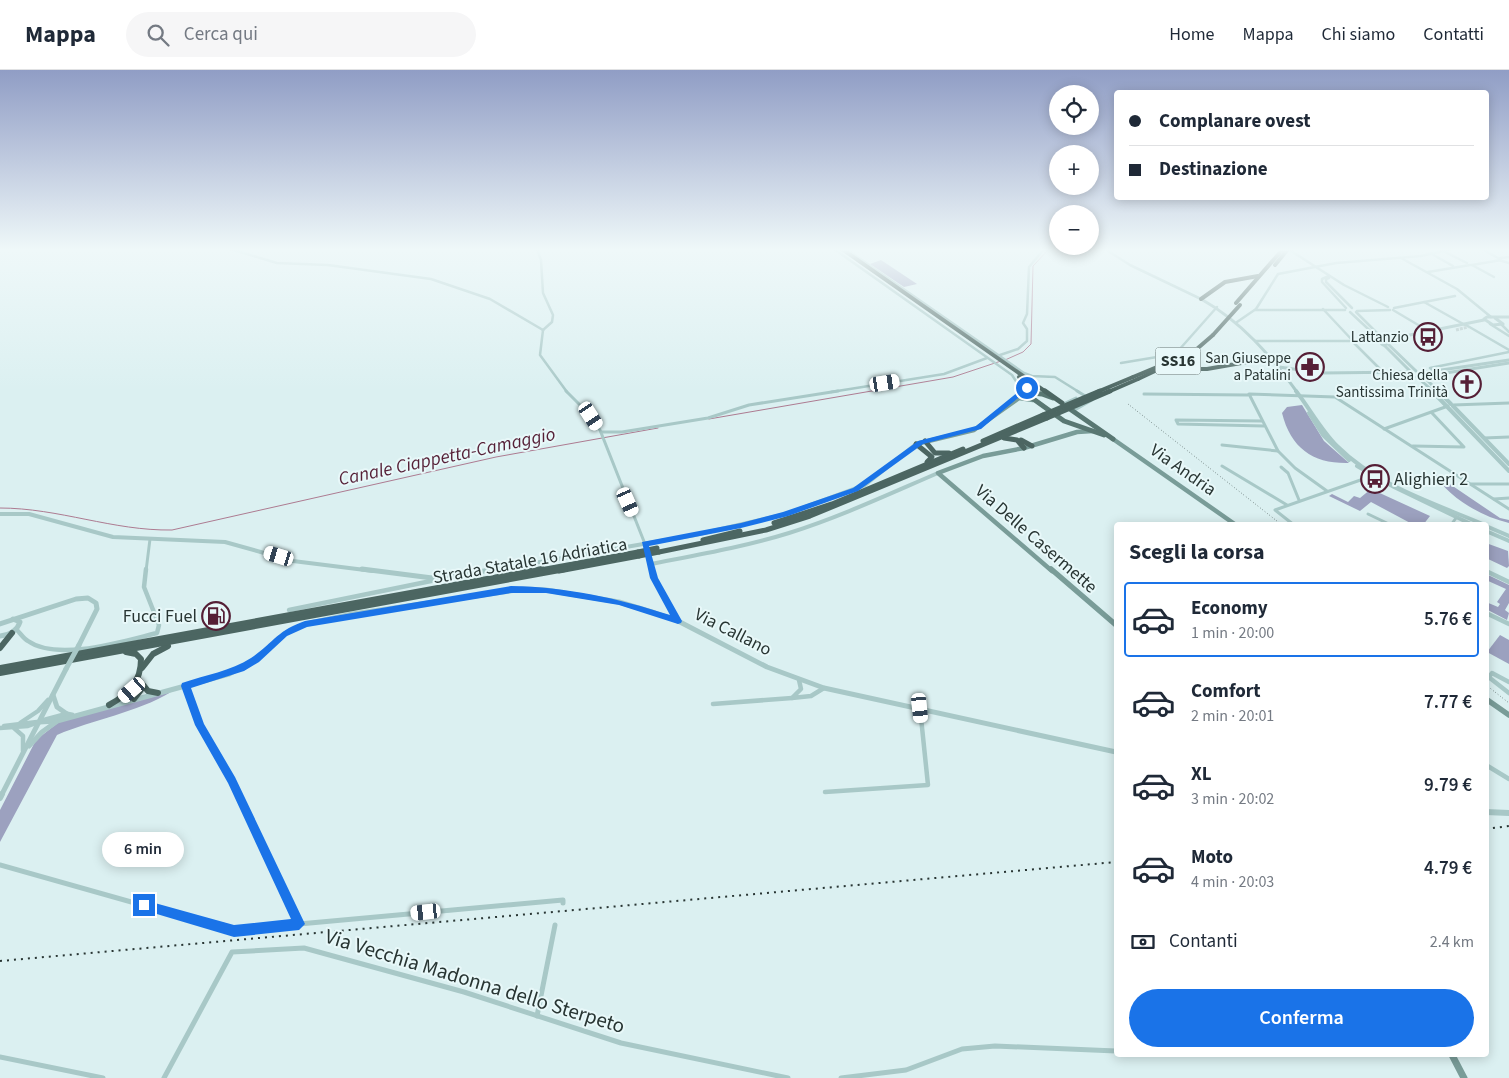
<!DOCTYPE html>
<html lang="it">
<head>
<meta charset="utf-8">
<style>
	body { margin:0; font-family:"Source Sans 3",sans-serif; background:#f6f6f7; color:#1f2937; height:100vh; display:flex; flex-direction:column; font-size:19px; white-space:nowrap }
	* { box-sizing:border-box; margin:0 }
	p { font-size:16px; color:#747a83 }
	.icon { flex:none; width:28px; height:28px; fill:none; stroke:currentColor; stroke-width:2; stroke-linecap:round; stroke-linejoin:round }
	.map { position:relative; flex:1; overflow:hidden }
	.panel { position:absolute; left:1114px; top:452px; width:375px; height:535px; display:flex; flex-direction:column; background:#fff; border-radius:5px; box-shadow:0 2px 12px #0003 }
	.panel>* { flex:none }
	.top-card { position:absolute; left:1114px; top:20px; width:375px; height:110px; border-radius:5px; box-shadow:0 2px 12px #0003; display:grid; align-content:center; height:110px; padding:0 15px; background:#fff }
	.controls { position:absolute; left:1049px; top:15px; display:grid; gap:10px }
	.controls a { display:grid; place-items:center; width:50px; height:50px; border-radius:50%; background:#fff; box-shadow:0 2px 12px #0003; font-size:25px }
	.end { position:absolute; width:22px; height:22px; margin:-11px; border:6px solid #1a73e8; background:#fff; box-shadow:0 0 0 2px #fff }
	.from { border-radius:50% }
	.bubble { position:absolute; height:35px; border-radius:18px; background:#fff; box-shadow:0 2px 12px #0003; font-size:16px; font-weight:600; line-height:35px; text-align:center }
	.car { position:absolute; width:15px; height:30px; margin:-15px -8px; border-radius:6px; box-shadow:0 0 4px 1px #0007; background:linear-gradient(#fff 24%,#345 0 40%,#fff 0 76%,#345 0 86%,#fff 0) }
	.top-card b { display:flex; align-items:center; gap:18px; height:48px; font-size:19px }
	.top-card b+b { border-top:1px solid #e0e1e3 }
	.top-card i { width:12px; height:12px; background:#1f2937 }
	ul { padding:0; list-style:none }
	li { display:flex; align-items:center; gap:15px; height:75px; margin:0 10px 8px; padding:0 5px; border:2px solid transparent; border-radius:5px }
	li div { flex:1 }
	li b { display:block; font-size:19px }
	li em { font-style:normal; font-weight:600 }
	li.selected { border-color:#1a73e8 }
	li>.icon { width:45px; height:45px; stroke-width:1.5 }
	h2 { padding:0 15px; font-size:22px; line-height:60px }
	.pay { display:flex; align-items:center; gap:12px; height:55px; padding:0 15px; font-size:19px }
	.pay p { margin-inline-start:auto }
	.button { display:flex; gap:10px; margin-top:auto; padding:10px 15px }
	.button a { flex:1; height:58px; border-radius:30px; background:#1a73e8; color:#fff; font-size:20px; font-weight:600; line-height:58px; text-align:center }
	header { display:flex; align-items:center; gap:30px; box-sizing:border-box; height:70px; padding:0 25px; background:#fff; border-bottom:1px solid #e0e1e3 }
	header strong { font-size:24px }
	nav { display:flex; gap:28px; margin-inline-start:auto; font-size:18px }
	.search { width:350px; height:45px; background:#f6f6f7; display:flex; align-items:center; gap:12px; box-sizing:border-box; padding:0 18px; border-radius:28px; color:#747a83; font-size:19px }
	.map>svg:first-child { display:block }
	.green { fill:#9ca1bf }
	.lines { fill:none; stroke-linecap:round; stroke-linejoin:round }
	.stream { stroke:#ad7b91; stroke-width:1 }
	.tertiary-tunnel { stroke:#b7cbcb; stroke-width:3; stroke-dasharray:3 1; stroke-linecap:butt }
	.minor-far3 { stroke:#a8c8c7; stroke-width:2.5 }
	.minor-far2 { stroke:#a8c8c7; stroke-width:3 }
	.minor-far1 { stroke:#a8c8c7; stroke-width:4.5 }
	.minor { stroke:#a8c8c7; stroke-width:5 }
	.tertiary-far3 { stroke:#a8c8c7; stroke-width:3 }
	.tertiary-far2 { stroke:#a8c8c7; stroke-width:4 }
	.tertiary-far1 { stroke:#a8c8c7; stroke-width:5 }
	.tertiary { stroke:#a8c8c7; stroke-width:6 }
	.secondary-far2 { stroke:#799c98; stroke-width:4.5 }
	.secondary-far1 { stroke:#799c98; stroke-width:5.5 }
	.secondary { stroke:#799c98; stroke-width:7 }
	.primary { stroke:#597772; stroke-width:5 }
	.trunk-far2 { stroke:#4c6662; stroke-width:4 }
	.trunk-far1 { stroke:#4c6662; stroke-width:5 }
	.trunk { stroke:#4c6662; stroke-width:6 }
	.rail-far1 { stroke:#283533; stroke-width:1; stroke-dasharray:0.5 2.5; stroke-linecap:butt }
	.rail { stroke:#283533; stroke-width:2; stroke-dasharray:2 5; stroke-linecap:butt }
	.tertiary-bridge { stroke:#a8c8c7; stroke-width:5 }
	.trunk-bridge-far1 { stroke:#4c6662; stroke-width:4 }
	.trunk-bridge { stroke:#4c6662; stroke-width:5 }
	.route { fill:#1a73e8 }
	.labels { text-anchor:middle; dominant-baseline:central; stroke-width:4; stroke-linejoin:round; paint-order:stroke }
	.far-poi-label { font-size:15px; fill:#283533; stroke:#e8f8f9; text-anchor:end }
	.shield { fill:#e8f8f9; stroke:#62706e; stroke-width:1 }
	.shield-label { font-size:16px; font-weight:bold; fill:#283533 }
	.street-label { font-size:18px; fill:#283533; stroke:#e8f8f9 }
	.poi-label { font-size:18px; fill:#283533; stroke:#e8f8f9; text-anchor:start }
	.water-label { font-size:19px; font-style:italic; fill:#551f36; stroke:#e8f8f9 }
	.near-street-label { font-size:21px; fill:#283533; stroke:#e8f8f9 }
</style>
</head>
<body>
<header>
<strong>Mappa</strong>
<div class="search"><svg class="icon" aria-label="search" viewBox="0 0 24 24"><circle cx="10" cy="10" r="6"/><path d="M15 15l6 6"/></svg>Cerca qui</div>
<nav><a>Home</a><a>Mappa</a><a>Chi siamo</a><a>Contatti</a></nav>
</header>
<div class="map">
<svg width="1509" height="1008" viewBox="0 0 1509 1008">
	<rect width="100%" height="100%" fill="#dbf0f1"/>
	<g class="green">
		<polygon points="881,190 917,214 904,217 870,194"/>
		<path d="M 1302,335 L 1324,371 L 1349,393 C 1314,394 1291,379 1282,343 L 1287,337 Z"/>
		<path d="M 1432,402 L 1500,448 L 1509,450 L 1509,453 C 1479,446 1449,427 1432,402 Z"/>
		<polygon points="1371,419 1430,446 1423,455 1414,455 1371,432 1360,441 1329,426 1332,424 1348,432 1354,426 1360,428"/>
		<polygon points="1486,473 1508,481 1509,496 1507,498 1486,488"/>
		<polygon points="1486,504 1509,515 1509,533 1505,540 1509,543 1507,550 1486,539 1486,532 1498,537 1500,534 1497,532 1506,519 1486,510"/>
		<polygon points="1500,565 1509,570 1509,594 1487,582"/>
		<path d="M 171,622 C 136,643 94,649 57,665 L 0,772 L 0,740 L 36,670 L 59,652 Z"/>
	</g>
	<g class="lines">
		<g class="stream">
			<polyline points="1005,290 1023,282 1031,274 1033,196 1049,179"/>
			<polyline points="709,349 953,307 1001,291"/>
			<path d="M 0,438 C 59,438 113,461 172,460 L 496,387 L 658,358"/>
		</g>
		<polyline class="tertiary-tunnel" points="1456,260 1468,257"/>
		<g class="minor-far3">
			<polyline points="230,179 277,193 328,195 431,209 490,229 543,260"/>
			<polyline points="537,179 541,190 543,223 553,245 552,252 543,260"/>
			<polyline points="834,179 1012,305 1023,322"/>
			<polyline points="846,179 1024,303 1032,306 1055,307 1079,322"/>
			<polyline points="1105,179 1130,195 1201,229"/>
			<polyline points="1288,179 1344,215 1388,237"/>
			<polyline points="1482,179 1498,188"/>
			<polyline points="1443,181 1467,193"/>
			<polyline points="1430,183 1453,196"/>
			<polyline points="1401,188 1457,219 1491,247"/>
			<polyline points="1500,188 1509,187"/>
			<polyline points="1499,190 1509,193"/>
			<polyline points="1472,195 1501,190"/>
			<polyline points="1472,195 1494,207"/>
			<polyline points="1428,202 1470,195"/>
			<polyline points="1329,206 1322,209 1322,212 1346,238"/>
			<polyline points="1329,208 1326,209 1326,212 1352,238"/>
			<polyline points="1424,232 1465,255"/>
			<polyline points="1394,238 1455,226"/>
			<polyline points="1323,239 1353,271"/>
			<polyline points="1255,240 1345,240"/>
			<polyline points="1393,240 1425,259"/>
			<polyline points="1357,241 1390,240"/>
			<polyline points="1350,242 1380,270"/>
			<polyline points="1356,242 1384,270"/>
			<polyline points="1237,252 1256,239 1278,204 1336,193 1421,186 1452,179"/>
			<polyline points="1490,254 1509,266"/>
			<polyline points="1466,255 1509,280"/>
			<polyline points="1502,255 1509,262"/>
			<polyline points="543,260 540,285 567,322"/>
			<polyline points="1255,271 1379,271"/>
			<polyline points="1354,273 1383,302"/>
			<polyline points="1000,285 1018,279 1027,271 1027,259 1023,253 1027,244 1029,197 1044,179"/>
			<polyline points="1121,293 1163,286 1178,281 1217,237"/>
			<polyline points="1436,302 1430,298 1509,282"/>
			<polyline points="831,322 944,304 987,288"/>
		</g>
		<g class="minor-far2">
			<polyline points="566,321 591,346 600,360 645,474"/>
			<polyline points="1021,321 1023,322"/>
			<polyline points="1144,324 1248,325"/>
			<polyline points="1063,334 1076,328"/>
			<polyline points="1453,335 1509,333"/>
			<polyline points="1073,341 1092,330 1077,321"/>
			<polyline points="1262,351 1176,350 1178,354 1264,356"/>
			<polyline points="1384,359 1448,336"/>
			<polyline points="601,362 622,362 708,348 749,335 838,321"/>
			<polyline points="1484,368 1509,367"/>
			<polyline points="1222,375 1278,381"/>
			<polyline points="1413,376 1464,377 1432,343"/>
			<polyline points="1222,396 1287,435"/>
			<polyline points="1281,397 1288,403 1299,430"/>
			<polyline points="1471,414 1509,414"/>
			<polyline points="1327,421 1295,398 1278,381 1249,324 1335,327 1509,439"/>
			<polyline points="1494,429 1509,428"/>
			<polyline points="1368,444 1391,455"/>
			<polyline points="1294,455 1275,440 1372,406"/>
			<polyline points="1451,455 1456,448"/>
			<polyline points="146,501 150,469"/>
		</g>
		<g class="minor-far1">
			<polyline points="1486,501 1509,512"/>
			<polyline points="289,540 436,510"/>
			<polyline points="1486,543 1509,554"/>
			<path d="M 17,560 C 20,563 24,569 28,571 C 58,592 124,571 157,563 L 159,555 L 144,517 L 146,499"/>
			<polyline points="1486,605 1509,623"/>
			<polyline points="1489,607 1492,603 1509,612"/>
			<polyline points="799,610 801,619 792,628 811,626 824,618"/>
			<polyline points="186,616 200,655 239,726"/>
			<polyline points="713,634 792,628"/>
			<polyline points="20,653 38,641 48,630"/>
			<polyline points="4,656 37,652"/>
			<polyline points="0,658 28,656 39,652"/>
			<polyline points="14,658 23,666 23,681"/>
			<polyline points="1486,695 1509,709"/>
			<polyline points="825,722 928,715 920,638"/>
		</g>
		<g class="minor">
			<polyline points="239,724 299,854 563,830 563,833"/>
			<polyline points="0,795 234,861 299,854"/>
			<polyline points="537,946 555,855"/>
			<polyline points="0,987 103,1008"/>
			<polyline points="164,1008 232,882 304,878 464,922 621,973 788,1008"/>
			<polyline points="841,1008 906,1000 962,979 995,976 1116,981"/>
		</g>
		<g class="tertiary-far3">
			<path d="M 1201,229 C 1242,252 1270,285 1297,322"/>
			<polyline points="1495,248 1503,254 1493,255 1484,249 1487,247 1509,247"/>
			<circle cx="1384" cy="272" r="3"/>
			<polyline points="1385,270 1484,250"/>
			<polyline points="1383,274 1410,301"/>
			<polyline points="1388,274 1416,301"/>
			<polyline points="1279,297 1322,303 1409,302"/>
			<polyline points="1421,303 1509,290"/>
			<polyline points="1401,305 1413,306"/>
			<polyline points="1433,305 1509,293"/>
			<polyline points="1417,307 1434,322"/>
			<polyline points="1424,307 1439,322"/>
		</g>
		<g class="tertiary-far2">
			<path d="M 1296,321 C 1310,339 1321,360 1337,376 C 1377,416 1434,433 1485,455"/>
			<polyline points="1432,321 1509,401"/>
			<polyline points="1438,321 1451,334"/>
			<polyline points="1453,336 1509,394"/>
			<polyline points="1309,343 1323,365 1349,390"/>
			<polyline points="1357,396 1394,417 1473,455"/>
			<polyline points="0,444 29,444 113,467 225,472 293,491 373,501"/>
			<polyline points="1486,456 1509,466"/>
			<polyline points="1486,461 1509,471"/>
			<polyline points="647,482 652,501"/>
			<path d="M 651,494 C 697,485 744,477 789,463 C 840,447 889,424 938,403"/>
			<polyline points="488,501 695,465 786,444 865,415 916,374"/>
		</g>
		<g class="tertiary-far1">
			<polyline points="362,499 440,509 495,499"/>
			<polyline points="652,499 654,508 678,551"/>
			<polyline points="0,554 76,529 88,528 96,533 97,539 79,575"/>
			<path d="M 0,566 C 9,565 17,561 20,552 L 13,549"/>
			<polyline points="53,625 57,637 67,644"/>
			<polyline points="41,651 67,644 72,645"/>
			<polyline points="39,652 57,651 229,604 256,589 284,564 305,554 353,544 523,519 546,520 619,532 655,543 678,551 767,597 824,618 1116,682"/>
			<polyline points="29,676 42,662 56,652"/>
			<polyline points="1,726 66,599"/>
		</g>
		<g class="tertiary">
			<polyline points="0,728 2,724"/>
			<polyline points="1486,742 1509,743"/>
		</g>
		<g class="secondary-far2">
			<polyline points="1113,369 1236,455"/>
			<polyline points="916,374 974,360 1019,328 1033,330"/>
			<polyline points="1052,501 938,403 983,386 1024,378 1077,362 1093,361"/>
		</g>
		<g class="secondary-far1">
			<polyline points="1051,499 1116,555"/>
			<polyline points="1486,629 1509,645"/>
		</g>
		<polyline class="secondary" points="1452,985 1464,1008"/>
		<g class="primary">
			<polyline points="1023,322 1042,324 1053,328"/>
			<polyline points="1025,323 1064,351 1104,365"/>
			<polyline points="1067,337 1113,369"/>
		</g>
		<g class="trunk-far2">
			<polyline points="842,179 1046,322"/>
			<polyline points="1201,229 1225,212 1258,206"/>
			<polyline points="1236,233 1283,179"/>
			<polyline points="1162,299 1207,299 1270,288"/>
			<polyline points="1019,307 1025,313 1026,319"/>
			<polyline points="1133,307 1157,297"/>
			<polyline points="1138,309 1191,284 1213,265"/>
		</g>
		<g class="trunk-far1">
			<polyline points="1045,321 1062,333"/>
			<polyline points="1004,368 1017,370 1024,378"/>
			<polyline points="1021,370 1032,376"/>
			<polyline points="925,371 935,383 949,383"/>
			<polyline points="983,371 1043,345"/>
			<polyline points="916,374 932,387 927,392"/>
			<polyline points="774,453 832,434 963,379"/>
			<polyline points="703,470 740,461"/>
			<polyline points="659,482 766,460 810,446 1047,348"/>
			<polyline points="535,501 638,482"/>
			<polyline points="559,501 639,486"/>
		</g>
		<g class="trunk">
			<polyline points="0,578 12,563"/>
			<polyline points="0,598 542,499"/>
			<polyline points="142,598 153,584 168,576"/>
			<polyline points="0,603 565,499"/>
			<polyline points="139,610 148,621 158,623"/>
			<polyline points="134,629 143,617"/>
			<path d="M 109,635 C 129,624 141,612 141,589 L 136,584 L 126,582"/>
		</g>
		<g class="rail-far1">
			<polyline points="1128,334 1282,455"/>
			<polyline points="1486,615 1509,633"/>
		</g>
		<g class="rail">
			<polyline points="1486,759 1509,756"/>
			<polyline points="0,891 1116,792"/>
		</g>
		<polyline class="tertiary-bridge" points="66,599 79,575"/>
		<g class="trunk-bridge-far1">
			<polyline points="1275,195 1288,179"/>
			<polyline points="1213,265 1240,235"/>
			<polyline points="1097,322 1133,307"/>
			<polyline points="1108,322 1138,309"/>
		</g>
		<g class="trunk-bridge">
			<polyline points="1043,345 1100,321"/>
			<polyline points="1047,348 1110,321"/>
			<polyline points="638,482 657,478"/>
			<polyline points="639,486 659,482"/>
		</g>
	</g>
	<linearGradient id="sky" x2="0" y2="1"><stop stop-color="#909dc5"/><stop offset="0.56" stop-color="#eff8f9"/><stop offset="1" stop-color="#eff8f9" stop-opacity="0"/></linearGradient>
	<rect width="1509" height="321" fill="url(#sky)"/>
	<path class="route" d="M 1024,317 L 1030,318 L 981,359 L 923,374 L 858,421 L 788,446 L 741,458 L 649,476 L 658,508 L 682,551 L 681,553 L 678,554 L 619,535 L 546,523 L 511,523 L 307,557 L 287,566 L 259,592 L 244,601 L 191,618 L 204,654 L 235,707 L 305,854 L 299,860 L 234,867 L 140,839 L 139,835 L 144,830 L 234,855 L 291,849 L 228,713 L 195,655 L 181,616 L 182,613 C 205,605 231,601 251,588 C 273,573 278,560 305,551 L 511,516 C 567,517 617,528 670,545 L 650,508 L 642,472 L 741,453 L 783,442 L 853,418 L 918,371 L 976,356 Z"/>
	<defs>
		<symbol id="bus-ring" viewBox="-11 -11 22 22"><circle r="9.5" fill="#e8f8f9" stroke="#551f36" stroke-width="1.5"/><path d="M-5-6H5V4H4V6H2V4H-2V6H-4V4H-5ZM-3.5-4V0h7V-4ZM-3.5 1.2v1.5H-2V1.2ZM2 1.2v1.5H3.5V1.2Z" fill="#551f36"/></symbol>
		<symbol id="pharmacy-ring" viewBox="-11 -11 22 22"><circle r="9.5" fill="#e8f8f9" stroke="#551f36" stroke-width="1.5"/><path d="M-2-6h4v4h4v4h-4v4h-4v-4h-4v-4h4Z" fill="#551f36"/></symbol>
		<symbol id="church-ring" viewBox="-11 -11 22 22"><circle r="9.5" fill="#e8f8f9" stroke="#551f36" stroke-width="1.5"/><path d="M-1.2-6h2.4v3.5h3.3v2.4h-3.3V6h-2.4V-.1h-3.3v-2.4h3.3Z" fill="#551f36"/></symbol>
		<symbol id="fuel-ring" viewBox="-11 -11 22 22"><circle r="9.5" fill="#e8f8f9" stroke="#551f36" stroke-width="1.5"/><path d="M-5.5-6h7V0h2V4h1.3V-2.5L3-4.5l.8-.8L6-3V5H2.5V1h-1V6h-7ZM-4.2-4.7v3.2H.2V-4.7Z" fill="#551f36"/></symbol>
	</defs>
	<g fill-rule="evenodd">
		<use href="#bus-ring" x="1412" y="251" width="32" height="32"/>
		<use href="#pharmacy-ring" x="1294" y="281" width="32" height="32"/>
		<use href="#church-ring" x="1451" y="298" width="32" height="32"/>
		<use href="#bus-ring" x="1359" y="393" width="32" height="32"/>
		<use href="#fuel-ring" x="200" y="530" width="32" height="32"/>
	</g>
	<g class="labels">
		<g class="far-poi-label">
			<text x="1409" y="267">Lattanzio</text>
			<text x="1291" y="288">San Giuseppe<tspan x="1291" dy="17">a Patalini</tspan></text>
			<text x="1448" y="305">Chiesa della<tspan x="1448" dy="17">Santissima Trinità</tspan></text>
		</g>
		<rect class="shield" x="1155.5" y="277.5" width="45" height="27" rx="4"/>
		<g class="shield-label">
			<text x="1178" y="291">SS16</text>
		</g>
		<g class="street-label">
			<text transform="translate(1183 400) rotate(35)">Via Andria</text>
			<text transform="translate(1036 469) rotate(41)">Via Delle Casermette</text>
			<text transform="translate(530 491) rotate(-10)">Strada Statale 16 Adriatica</text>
			<text transform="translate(733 562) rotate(27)">Via Callano</text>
		</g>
		<g class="poi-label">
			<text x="1394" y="409">Alighieri 2</text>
			<text x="197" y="546" text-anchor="end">Fucci Fuel</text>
		</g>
		<g class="water-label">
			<text transform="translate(447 387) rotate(-12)">Canale Ciappetta-Camaggio</text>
		</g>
		<g class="near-street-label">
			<text transform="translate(475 911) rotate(17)">Via Vecchia Madonna dello Sterpeto</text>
		</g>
	</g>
</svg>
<div class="controls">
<a><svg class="icon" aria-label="locate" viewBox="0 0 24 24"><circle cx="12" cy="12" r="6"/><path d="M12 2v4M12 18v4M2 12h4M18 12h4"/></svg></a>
<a>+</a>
<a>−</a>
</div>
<i class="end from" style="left:1027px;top:318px"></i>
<i class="end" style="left:144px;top:835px"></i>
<div class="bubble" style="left:102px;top:762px;width:82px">6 min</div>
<i class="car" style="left:885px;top:313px;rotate:81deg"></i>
<i class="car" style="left:591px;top:346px;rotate:147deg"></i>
<i class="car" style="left:628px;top:432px;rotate:156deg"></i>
<i class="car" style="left:279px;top:486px;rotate:287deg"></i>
<i class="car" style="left:132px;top:620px;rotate:229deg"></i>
<i class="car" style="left:920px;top:638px;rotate:174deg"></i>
<i class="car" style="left:426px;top:842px;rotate:264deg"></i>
<div class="top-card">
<b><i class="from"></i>Complanare ovest</b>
<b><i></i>Destinazione</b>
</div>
<section class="panel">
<h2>Scegli la corsa</h2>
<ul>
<li class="selected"><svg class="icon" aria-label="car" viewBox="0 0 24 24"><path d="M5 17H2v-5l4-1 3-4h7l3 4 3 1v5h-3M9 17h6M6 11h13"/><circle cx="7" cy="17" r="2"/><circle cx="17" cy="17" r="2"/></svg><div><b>Economy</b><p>1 min · 20:00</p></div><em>5.76 €</em></li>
<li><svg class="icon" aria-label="car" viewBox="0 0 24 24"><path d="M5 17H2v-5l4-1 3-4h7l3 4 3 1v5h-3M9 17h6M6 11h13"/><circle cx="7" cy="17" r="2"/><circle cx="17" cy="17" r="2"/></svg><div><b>Comfort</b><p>2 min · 20:01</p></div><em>7.77 €</em></li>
<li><svg class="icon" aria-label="car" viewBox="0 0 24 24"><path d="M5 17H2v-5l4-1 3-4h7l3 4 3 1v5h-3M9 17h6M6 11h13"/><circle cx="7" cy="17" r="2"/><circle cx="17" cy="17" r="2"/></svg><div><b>XL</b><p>3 min · 20:02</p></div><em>9.79 €</em></li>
<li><svg class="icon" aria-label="car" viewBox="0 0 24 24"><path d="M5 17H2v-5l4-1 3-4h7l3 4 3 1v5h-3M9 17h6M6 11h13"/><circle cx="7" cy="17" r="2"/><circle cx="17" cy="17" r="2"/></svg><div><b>Moto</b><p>4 min · 20:03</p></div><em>4.79 €</em></li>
</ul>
<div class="pay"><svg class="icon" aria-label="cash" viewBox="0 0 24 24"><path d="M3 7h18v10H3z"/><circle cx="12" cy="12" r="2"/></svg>Contanti<p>2.4 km</p></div>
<div class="button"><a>Conferma</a></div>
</section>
</div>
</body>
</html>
